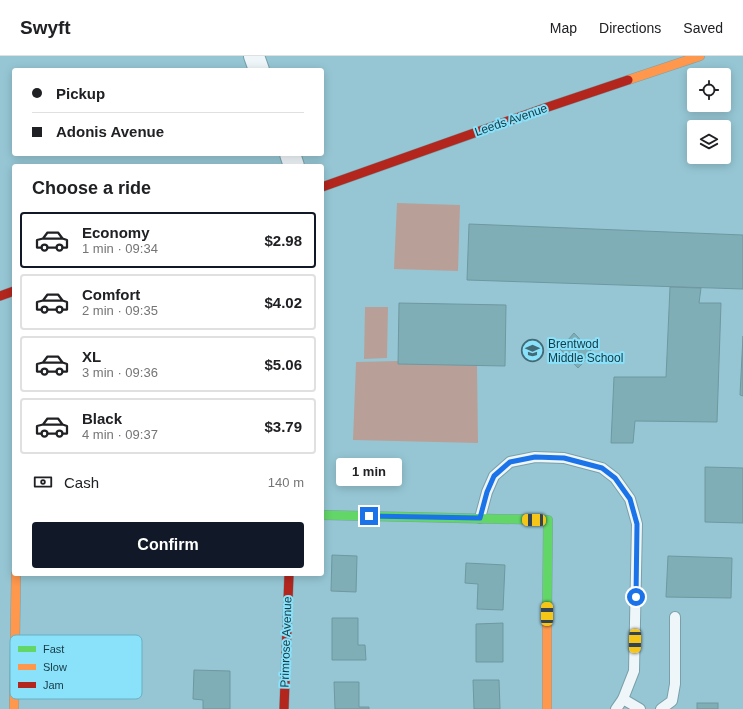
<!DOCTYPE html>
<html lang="en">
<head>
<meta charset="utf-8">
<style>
	body { margin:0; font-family:Arial,sans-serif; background:#f2f2f2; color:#202124; height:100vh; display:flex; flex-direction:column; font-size:15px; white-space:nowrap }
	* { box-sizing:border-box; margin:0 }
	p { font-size:13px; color:#757577 }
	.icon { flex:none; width:22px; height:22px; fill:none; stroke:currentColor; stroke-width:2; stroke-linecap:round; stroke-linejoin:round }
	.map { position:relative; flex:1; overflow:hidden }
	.side { position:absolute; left:12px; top:108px; width:312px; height:412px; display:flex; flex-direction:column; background:#fff; border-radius:4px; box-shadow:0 2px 10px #0003 }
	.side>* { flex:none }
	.hud { position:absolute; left:12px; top:12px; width:312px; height:88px; border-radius:4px; box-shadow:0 2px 10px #0003; display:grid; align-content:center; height:88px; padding:0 20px; background:#fff }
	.buttons { position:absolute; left:687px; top:12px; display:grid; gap:8px }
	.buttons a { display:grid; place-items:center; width:44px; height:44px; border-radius:4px; background:#fff; box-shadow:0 2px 10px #0003; font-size:20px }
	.end { position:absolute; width:18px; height:18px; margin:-9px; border:5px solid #1a73e8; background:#fff; box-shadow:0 0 0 2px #fff }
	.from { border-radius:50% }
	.bubble { position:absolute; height:28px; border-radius:4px; background:#fff; box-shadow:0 2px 10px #0003; font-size:13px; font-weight:700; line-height:28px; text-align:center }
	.car { position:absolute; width:12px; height:24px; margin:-12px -6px; border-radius:5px; box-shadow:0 0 3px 1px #0007; background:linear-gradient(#f5c518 24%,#345 0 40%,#f5c518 0 76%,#345 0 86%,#f5c518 0) }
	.hud b { display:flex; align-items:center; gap:14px; height:38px; font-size:15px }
	.hud b+b { border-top:1px solid #e0e0e0 }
	.hud i { width:10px; height:10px; background:#202124 }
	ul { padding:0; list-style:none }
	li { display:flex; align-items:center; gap:12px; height:56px; margin:0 8px 6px; padding:0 12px; border:2px solid #e0e0e0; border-radius:4px }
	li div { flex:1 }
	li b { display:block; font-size:15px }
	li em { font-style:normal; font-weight:700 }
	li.on { border-color:#111827 }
	li>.icon { width:36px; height:36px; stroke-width:1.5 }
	h2 { padding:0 20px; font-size:18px; line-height:48px }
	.pay { display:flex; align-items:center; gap:10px; height:44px; padding:0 20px; font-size:15px }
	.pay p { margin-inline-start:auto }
	.primary-button { display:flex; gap:8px; margin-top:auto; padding:8px 20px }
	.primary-button a { flex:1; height:46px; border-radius:4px; background:#111827; color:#fff; font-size:16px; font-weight:700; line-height:46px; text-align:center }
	header { display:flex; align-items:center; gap:24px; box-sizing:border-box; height:56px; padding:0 20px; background:#fff; border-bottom:1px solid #e0e0e0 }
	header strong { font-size:19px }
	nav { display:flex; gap:22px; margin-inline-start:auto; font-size:14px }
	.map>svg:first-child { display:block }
	.green { fill:#b8a098 }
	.building { fill:#7faeb6; stroke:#6f98a0 }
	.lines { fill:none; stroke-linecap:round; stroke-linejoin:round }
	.lane-casing { stroke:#79a0aa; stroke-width:12 }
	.street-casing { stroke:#79a0aa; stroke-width:22 }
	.fast-casing { stroke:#79a0aa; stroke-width:10 }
	.slow-casing { stroke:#79a0aa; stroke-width:10 }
	.jam-casing { stroke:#79a0aa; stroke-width:10 }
	.lane { stroke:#eff6f9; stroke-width:10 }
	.street { stroke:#eff6f9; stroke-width:20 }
	.fast { stroke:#63d668; stroke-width:9 }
	.slow { stroke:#ff974d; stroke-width:9 }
	.jam { stroke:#b3261e; stroke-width:9 }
	.route { stroke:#1a73e8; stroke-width:5 }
	.labels { text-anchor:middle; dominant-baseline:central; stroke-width:4; stroke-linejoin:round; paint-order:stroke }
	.street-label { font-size:12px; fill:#153a44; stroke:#8ae1fa }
	.poi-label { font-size:12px; fill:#153a44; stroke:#8ae1fa; text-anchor:start }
	.key { fill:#8ae1fa; stroke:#67afc3; stroke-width:1 }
	.key-label { font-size:11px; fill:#153a44 }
</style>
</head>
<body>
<header>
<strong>Swyft</strong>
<nav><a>Map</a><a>Directions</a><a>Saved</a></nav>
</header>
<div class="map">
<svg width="743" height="653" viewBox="0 0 743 653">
	<rect width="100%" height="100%" fill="#96c6d4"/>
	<g class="green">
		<polygon points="397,147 460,149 458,215 394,213"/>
		<polygon points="365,251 388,251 387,302 364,303"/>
		<polygon points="398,305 477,309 478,387 353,384 356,306"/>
	</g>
	<g class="building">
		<polygon points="469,168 743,179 743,233 467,224"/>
		<polygon points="670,231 701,232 699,247 721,247 717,366 635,365 633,387 611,387 614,321 666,321"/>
		<polygon points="399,247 506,249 505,310 398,308"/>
		<polygon points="574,277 593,297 578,312 560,293"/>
		<polygon points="743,280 743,340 740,339"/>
		<polygon points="705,411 743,412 743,467 705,466"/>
		<polygon points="332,499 357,500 356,536 331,535"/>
		<polygon points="668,500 732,502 731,542 666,541"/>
		<polygon points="466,507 505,509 503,554 477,553 478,528 465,527"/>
		<polygon points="332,562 358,562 358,589 365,589 366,604 332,604"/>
		<polygon points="503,567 503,606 476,606 476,568"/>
		<polygon points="194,614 230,615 230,653 203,653 203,644 193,643"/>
		<polygon points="473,624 499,624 500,653 474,653"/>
		<polygon points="334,626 359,626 359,651 369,651 369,653 335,653"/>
		<rect x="697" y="647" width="21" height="6"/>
	</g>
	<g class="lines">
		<defs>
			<g id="lane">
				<polyline points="480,462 487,436 494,420 510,406 535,401 564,402 602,412 615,422 630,443 637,468 634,615 623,643 616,653"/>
				<polyline points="623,643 640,653"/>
				<polyline points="661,653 672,645 675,628 675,561"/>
			</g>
			<g id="street">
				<polyline points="254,0 259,14"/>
				<polyline points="290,98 294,110"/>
			</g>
			<polyline id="fast" points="322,459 548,464 547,560"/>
			<g id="slow">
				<polyline points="628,24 700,0"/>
				<polyline points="14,653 16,518"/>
				<polyline points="547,653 547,560"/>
			</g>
			<g id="jam">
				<polyline points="322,131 542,53 628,24"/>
				<polyline points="0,240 14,235"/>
				<polyline points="284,653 289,518"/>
			</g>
		</defs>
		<use href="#lane" class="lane-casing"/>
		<use href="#street" class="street-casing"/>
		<use href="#fast" class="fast-casing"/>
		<use href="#slow" class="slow-casing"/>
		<use href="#jam" class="jam-casing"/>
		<use href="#lane" class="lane"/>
		<use href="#street" class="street"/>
		<use href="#fast" class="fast"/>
		<use href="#slow" class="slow"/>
		<use href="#jam" class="jam"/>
	</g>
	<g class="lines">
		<polyline class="route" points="369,460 480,462 487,436 494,420 510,406 535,401 564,402 602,412 615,422 630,443 637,468 636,541"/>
	</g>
	<defs>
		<symbol id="school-ring" viewBox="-11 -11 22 22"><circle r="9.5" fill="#8ae1fa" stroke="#426b76" stroke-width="1.5"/><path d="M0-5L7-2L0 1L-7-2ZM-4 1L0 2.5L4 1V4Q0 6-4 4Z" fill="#426b76"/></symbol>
	</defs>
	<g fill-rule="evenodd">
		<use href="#school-ring" x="520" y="282" width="25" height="25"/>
	</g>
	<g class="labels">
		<g class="street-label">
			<text transform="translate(511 64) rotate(-19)">Leeds Avenue</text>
			<text transform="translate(286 586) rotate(-88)">Primrose Avenue</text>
		</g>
		<g class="poi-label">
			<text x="548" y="288">Brentwod<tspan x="548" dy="14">Middle School</tspan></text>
		</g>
	</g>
	<rect x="10" y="579" width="132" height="64" rx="6" class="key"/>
	<rect x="18" y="590" width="18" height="6" fill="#63d668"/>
	<rect x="18" y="608" width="18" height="6" fill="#ff974d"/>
	<rect x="18" y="626" width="18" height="6" fill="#b3261e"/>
	<g class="key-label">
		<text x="43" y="597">Fast</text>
		<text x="43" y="615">Slow</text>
		<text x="43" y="633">Jam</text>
	</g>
</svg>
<div class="buttons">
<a><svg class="icon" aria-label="locate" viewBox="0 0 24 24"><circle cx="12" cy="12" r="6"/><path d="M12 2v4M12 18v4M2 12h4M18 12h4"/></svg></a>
<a><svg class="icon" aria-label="layers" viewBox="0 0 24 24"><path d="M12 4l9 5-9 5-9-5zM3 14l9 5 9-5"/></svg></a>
</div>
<i class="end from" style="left:636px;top:541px"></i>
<i class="end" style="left:369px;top:460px"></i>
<div class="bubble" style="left:336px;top:402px;width:66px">1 min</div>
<i class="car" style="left:534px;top:464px;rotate:271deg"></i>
<i class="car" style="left:547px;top:558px;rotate:0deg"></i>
<i class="car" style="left:635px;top:585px;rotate:181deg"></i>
<div class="hud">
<b><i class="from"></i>Pickup</b>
<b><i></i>Adonis Avenue</b>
</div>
<section class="side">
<h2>Choose a ride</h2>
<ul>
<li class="on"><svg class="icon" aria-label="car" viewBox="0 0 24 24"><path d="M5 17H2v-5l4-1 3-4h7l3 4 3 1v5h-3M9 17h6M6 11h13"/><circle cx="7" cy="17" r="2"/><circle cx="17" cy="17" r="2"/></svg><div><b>Economy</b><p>1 min · 09:34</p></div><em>$2.98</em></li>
<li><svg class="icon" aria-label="car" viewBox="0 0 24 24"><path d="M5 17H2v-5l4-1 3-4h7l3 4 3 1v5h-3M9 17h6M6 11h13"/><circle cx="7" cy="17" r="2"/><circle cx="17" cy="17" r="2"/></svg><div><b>Comfort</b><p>2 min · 09:35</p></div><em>$4.02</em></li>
<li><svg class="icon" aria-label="car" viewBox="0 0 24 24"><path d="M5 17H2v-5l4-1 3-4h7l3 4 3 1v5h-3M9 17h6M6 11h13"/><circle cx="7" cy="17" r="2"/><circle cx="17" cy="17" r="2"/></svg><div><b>XL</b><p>3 min · 09:36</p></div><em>$5.06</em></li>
<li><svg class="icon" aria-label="car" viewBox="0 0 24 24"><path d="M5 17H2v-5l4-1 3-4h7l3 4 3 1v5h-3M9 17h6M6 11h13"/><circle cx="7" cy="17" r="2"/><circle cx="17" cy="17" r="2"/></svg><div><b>Black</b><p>4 min · 09:37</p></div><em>$3.79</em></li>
</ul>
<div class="pay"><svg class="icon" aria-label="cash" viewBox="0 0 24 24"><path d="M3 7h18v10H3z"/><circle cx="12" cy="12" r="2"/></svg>Cash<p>140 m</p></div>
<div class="primary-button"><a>Confirm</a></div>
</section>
</div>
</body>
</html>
